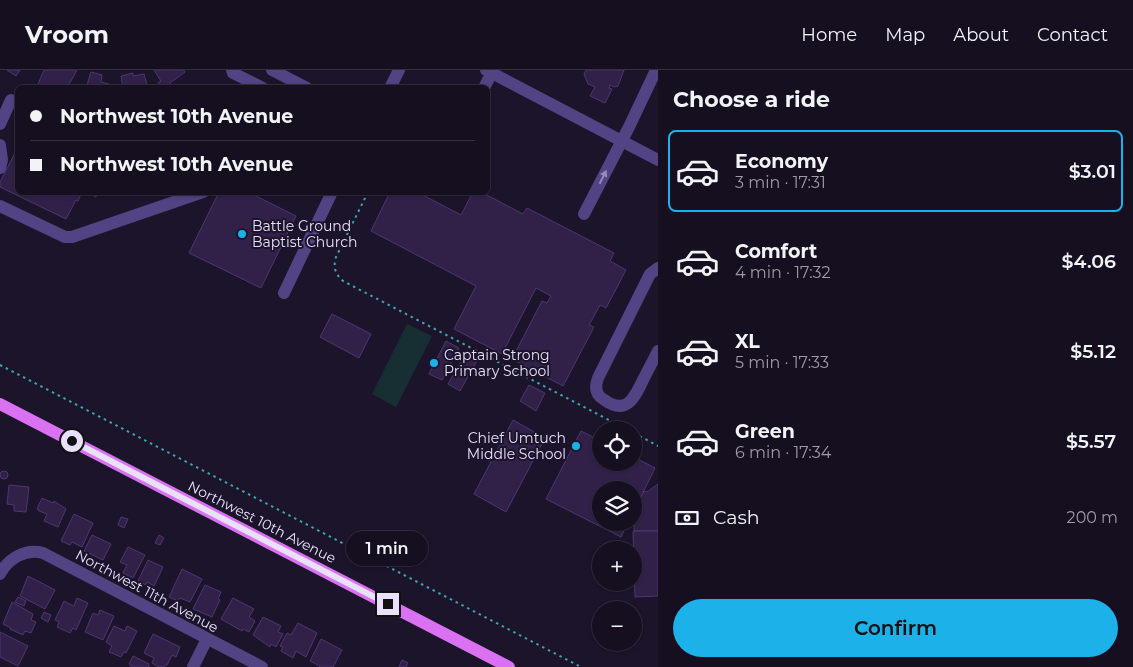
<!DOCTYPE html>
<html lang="en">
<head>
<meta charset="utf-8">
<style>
	body { margin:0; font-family:Montserrat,sans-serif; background:#221d2d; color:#f1f3f6; height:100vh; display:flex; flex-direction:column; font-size:19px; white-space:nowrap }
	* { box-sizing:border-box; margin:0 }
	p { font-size:16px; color:#9d9ca5 }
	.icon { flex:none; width:28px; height:28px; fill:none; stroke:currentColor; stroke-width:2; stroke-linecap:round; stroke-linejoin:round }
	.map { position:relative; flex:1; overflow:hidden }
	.drawer { display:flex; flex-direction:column; background:#150f20; width:475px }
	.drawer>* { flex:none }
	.guide { position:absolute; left:15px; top:15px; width:475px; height:110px; border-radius:8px; box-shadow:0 1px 4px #0004,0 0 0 1px #342f3e; display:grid; align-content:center; height:110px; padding:0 15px; background:#150f20 }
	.tools { position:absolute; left:592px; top:351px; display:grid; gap:10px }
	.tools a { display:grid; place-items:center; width:50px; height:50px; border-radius:50%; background:#150f20; box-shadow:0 1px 4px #0004,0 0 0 1px #342f3e; font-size:25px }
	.end { position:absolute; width:22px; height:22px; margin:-11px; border:6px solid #e8e0fc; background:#111; box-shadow:0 0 0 2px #111 }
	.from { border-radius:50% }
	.bubble { position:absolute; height:35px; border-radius:18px; background:#150f20; box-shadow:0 1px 4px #0004,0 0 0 1px #342f3e; font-size:16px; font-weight:600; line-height:35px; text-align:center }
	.guide b { display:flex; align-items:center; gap:18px; height:48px; font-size:19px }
	.guide b+b { border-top:1px solid #342f3e }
	.guide i { width:12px; height:12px; background:#f1f3f6 }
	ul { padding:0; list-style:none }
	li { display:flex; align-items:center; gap:15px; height:82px; margin:0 10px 8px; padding:0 5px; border:2px solid transparent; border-radius:8px }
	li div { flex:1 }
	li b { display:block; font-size:19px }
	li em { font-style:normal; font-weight:600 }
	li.selected { border-color:#1db1ea }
	li>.icon { width:45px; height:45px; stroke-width:1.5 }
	h2 { padding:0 15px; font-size:22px; line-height:60px }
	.pay { display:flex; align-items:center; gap:12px; height:55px; padding:0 15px; font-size:19px }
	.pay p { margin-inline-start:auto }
	.primary-button { display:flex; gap:10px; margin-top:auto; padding:10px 15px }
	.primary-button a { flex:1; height:58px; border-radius:30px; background:#1db1ea; color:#111; font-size:20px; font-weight:600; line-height:58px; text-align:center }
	header { display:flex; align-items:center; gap:30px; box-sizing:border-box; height:70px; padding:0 25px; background:#150f20; border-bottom:1px solid #342f3e }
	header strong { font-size:24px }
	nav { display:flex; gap:28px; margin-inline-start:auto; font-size:18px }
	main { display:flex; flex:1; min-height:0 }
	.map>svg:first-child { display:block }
	.green { fill:#172f33 }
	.building { fill:#312149; stroke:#4d3673 }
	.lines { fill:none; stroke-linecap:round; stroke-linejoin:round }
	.path { stroke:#3da5b3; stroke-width:2; stroke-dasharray:2.5 4; stroke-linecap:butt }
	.minor { stroke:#514384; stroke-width:12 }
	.major { stroke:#d971f2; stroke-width:12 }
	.oneway { fill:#958aba }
	.route { stroke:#e8e0fc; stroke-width:6 }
	.poi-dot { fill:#1db1ea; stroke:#1c142a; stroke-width:2 }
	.labels { text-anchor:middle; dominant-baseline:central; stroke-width:4; stroke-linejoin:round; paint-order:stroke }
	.poi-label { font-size:14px; fill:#e8e0fc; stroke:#1c142a; text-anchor:start }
	.street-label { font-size:14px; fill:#e8e0fc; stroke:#1c142a }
</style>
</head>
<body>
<header>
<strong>Vroom</strong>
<nav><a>Home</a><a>Map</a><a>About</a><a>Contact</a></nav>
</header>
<main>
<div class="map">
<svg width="658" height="597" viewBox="0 0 658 597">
	<rect width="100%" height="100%" fill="#1c142a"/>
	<polygon class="green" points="407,254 432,266 396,337 372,324"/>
	<g class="building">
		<polygon points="7,0 20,0 16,6"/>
		<polygon points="44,0 77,0 67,18 57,18 50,14 48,18 43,18 38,14"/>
		<polygon points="154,0 184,0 185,2 170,13 173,18 167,18 164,15 161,17 158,13 161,11"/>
		<polygon points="586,0 624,0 618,16 615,17 610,15 609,18 612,19 605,33 590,26 595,17 588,14 584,4"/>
		<polygon points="91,2 102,5 101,12 109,14 108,18 86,18"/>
		<polygon points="133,3 133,6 144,4 148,18 123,18 121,6"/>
		<polygon points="18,77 18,122 82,122 78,131 76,130 66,149 0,117 0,112"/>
		<polygon points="86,122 98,122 96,127"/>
		<polygon points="227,122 248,122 296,146 261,218 189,183 217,126"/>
		<polygon points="390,122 417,122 461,145 473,122 481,122 523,144 527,138 614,183 610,191 626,200 606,238 600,235 589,255 594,257 563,316 512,289 542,231 547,233 551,226 536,218 502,284 454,259 476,216 371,161"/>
		<polygon points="332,244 371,264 359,288 320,267"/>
		<polygon points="446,271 459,278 442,310 429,304"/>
		<polygon points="467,281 479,287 460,321 448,314"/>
		<polygon points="529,315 545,323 536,341 520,331"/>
		<polygon points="513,350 545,368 506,442 474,424"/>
		<polygon points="581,361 601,371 601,392 634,392 634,387 655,398 634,441 634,420 601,420 601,452 628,452 621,467 546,429"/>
		<circle cx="4" cy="405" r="4"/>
		<polygon points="658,414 658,461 634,461 635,445 639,436 637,435 644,421 647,422"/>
		<polygon points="9,415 29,417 26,442 14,441 14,435 7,434"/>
		<polygon points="42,428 53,433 54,431 66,439 58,457 44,451 47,444 39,441 39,440 37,439"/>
		<polygon points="74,444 93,453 82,477 72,472 70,475 61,471"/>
		<polygon points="121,447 128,449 124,458 118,455"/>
		<polygon points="634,461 658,461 658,526 635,527 633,462"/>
		<polygon points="92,465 111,474 103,490 84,481"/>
		<polygon points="159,465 164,468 160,475 155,473"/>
		<polygon points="128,477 145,485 133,508 123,503 127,495 120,492"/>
		<polygon points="148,490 163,497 154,516 147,512 146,515 138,511"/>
		<polygon points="182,499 202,509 190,532 180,528 178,531 169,527"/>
		<polygon points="28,506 55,520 45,539 20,526"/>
		<polygon points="205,515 221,522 218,529 220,530 212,547 193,539"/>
		<polygon points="18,527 26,531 24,536 15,532"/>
		<polygon points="77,528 88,533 76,560 73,558 70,563 57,557 59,552 55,550 64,531 74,536"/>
		<polygon points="233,528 254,539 249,547 255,551 249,562 243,559 242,561 221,549"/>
		<polygon points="12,532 33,544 31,550 36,552 31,563 25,561 23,565 10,559 11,558 3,554"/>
		<polygon points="100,540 114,546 103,570 85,562 93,543 98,545"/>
		<polygon points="44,542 51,545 48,552 41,548"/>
		<polygon points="263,547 281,556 278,562 283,564 276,577 271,574 270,577 253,565"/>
		<polygon points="298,553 317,563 306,587 296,581 293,588 281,581 283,577 280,576 287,563 291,565"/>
		<polygon points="114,556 125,561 127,556 137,561 126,583 124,582 121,587 109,582 112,576 106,572"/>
		<polygon points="0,562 28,576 18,596 0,587"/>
		<polygon points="153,564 180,577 176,587 172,585 167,595 166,595 164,597 159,597 152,593 154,588 144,583"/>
		<polygon points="321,569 342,580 333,597 319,597 320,596 310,591"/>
		<polygon points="133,586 149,594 148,596 150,597 132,597 129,594"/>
		<polygon points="402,590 408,593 406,597 399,597"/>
	</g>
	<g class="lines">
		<g class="path">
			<path d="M 368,122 L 336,187 C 333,197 335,204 343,211 L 628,360"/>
			<polyline points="0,295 581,597"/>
			<polyline points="634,363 658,376"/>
		</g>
		<g class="minor">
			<polyline points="232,0 233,3 263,18"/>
			<polyline points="272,0 307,18"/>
			<polyline points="486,0 658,90"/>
			<polyline points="390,18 399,0"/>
			<polyline points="484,18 493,0"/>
			<polyline points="0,54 11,30"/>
			<polyline points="0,75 2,90 0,98"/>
			<polyline points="0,136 65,167 72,167 203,122"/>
			<polyline points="584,144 629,57 656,0"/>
			<path d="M 658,198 L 650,204 L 598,308 C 595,316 595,324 603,329 C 626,346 634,329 643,310 C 648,300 653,291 658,281"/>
			<polyline points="284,223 332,122"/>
			<path d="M 0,504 C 8,489 25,478 43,483 L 262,597"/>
			<polyline points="193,597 207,569"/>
		</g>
		<polyline class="major" points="0,334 509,597"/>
	</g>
	<defs><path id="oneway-solid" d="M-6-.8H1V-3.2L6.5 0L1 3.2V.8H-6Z" transform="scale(1.25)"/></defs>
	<use class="oneway" href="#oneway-solid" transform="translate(603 107) rotate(-63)"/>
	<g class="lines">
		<polyline class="route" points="72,371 388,534"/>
	</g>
	<g class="poi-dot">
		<circle cx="242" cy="164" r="5"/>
		<circle cx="434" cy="293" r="5"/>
		<circle cx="576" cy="376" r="5"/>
	</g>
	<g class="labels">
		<g class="poi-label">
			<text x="252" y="156">Battle Ground<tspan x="252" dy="16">Baptist Church</tspan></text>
			<text x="444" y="285">Captain Strong<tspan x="444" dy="16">Primary School</tspan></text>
			<text x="566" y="368" text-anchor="end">Chief Umtuch<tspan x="566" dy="16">Middle School</tspan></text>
		</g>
		<g class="street-label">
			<text transform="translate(262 452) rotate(27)">Northwest 10th Avenue</text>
			<text transform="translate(147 521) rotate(28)">Northwest 11th Avenue</text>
		</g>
	</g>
</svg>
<div class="tools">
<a><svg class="icon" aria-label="locate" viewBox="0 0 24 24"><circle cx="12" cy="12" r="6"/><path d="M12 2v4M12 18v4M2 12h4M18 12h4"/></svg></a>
<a><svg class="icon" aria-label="layers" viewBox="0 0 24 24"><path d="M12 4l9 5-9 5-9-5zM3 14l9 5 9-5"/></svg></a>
<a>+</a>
<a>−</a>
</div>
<i class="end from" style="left:72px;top:371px"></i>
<i class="end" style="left:388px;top:534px"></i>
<div class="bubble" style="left:346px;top:461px;width:82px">1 min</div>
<div class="guide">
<b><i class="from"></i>Northwest 10th Avenue</b>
<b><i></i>Northwest 10th Avenue</b>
</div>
</div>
<section class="drawer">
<h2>Choose a ride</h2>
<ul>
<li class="selected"><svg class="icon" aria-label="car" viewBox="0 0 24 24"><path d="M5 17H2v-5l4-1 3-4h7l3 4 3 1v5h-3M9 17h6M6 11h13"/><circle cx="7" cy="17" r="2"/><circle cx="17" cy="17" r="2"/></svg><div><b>Economy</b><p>3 min · 17:31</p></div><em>$3.01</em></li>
<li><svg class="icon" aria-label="car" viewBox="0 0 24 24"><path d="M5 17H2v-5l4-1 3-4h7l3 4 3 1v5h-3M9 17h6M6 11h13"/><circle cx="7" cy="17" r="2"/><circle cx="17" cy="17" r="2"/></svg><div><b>Comfort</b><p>4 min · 17:32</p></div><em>$4.06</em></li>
<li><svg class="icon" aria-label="car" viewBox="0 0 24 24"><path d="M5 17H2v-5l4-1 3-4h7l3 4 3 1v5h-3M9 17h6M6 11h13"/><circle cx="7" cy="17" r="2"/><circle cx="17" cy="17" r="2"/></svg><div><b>XL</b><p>5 min · 17:33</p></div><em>$5.12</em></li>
<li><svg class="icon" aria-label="car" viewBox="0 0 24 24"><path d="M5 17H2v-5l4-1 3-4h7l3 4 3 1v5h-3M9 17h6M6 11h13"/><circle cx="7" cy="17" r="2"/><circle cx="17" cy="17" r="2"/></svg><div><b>Green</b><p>6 min · 17:34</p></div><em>$5.57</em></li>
</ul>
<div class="pay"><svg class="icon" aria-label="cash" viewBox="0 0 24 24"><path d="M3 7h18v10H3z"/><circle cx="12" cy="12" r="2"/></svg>Cash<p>200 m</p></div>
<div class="primary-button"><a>Confirm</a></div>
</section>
</main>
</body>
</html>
